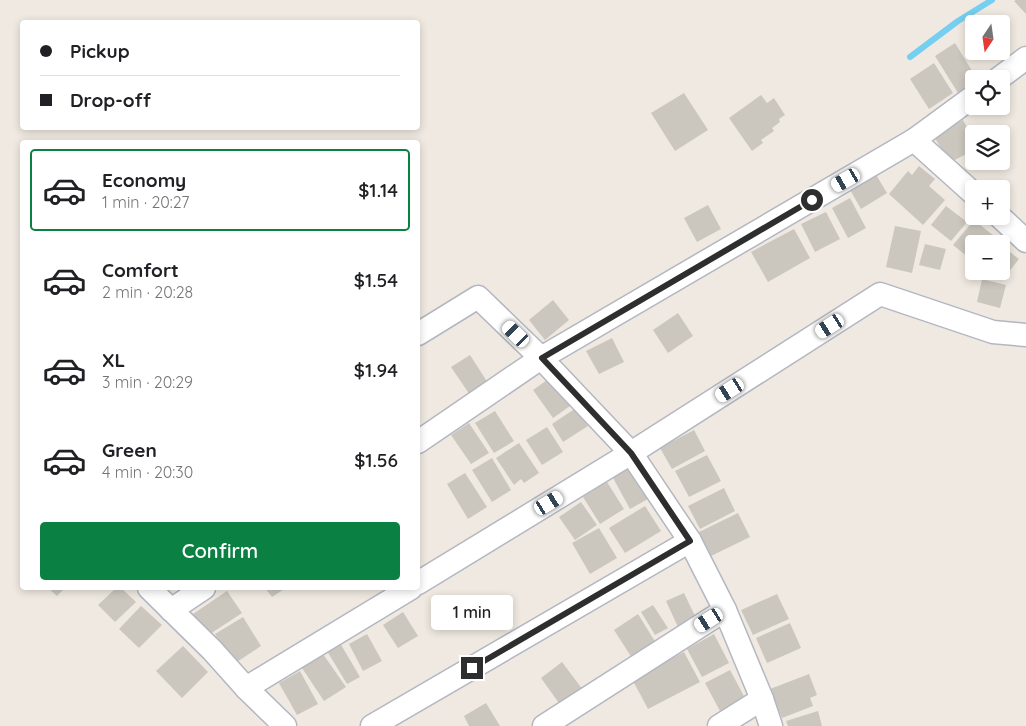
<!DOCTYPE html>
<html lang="en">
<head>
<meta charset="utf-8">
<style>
	body { margin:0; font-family:Quicksand,sans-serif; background:#f2f2f2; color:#202124; height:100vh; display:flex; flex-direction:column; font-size:19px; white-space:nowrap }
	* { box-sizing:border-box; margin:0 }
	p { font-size:16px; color:#757577 }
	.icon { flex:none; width:28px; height:28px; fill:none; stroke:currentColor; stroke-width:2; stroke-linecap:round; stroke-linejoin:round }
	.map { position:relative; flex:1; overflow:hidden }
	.side { position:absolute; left:20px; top:140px; width:400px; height:450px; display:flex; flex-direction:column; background:#fff; border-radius:5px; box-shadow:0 2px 8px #0003 }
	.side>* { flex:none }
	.hud { position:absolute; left:20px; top:20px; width:400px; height:110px; border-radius:5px; box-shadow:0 2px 8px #0003; display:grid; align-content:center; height:110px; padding:0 20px; background:#fff }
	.needle { width:32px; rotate:193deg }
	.tools { position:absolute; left:965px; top:15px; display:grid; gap:10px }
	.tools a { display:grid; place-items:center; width:45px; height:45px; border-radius:5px; background:#fff; box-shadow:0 2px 8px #0003; font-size:25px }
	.end { position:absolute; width:22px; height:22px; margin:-11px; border:6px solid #2e2e2e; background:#fff; box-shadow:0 0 0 2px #fff }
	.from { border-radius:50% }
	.bubble { position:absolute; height:35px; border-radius:5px; background:#fff; box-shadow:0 2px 8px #0003; font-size:16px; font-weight:600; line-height:35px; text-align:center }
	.car { position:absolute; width:15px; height:30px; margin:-15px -8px; border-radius:6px; box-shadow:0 0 4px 1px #0007; background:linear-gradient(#fff 24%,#345 0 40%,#fff 0 76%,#345 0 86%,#fff 0) }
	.hud b { display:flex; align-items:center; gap:18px; height:48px; font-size:19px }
	.hud b+b { border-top:1px solid #e0e0e0 }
	.hud i { width:12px; height:12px; background:#202124 }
	ul { padding:9px 0 0; list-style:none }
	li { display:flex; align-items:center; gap:15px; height:82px; margin:0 10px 8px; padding:0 10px; border:2px solid transparent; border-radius:5px }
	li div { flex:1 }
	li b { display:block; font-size:19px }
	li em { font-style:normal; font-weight:600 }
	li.active { border-color:#0b8043 }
	li>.icon { width:45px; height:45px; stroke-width:1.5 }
	.action { display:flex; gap:10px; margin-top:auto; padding:10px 20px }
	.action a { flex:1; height:58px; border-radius:5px; background:#0b8043; color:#fff; font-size:20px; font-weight:600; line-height:58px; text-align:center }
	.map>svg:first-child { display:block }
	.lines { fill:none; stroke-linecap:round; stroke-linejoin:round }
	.stream { stroke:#75cff0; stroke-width:6 }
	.building { fill:#cbc7bf }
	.street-casing { stroke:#b4b7c1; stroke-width:25 }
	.street { stroke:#fff; stroke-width:22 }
	.route { stroke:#2e2e2e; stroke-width:6 }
</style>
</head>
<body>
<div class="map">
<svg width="1026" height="726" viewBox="0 0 1026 726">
	<rect width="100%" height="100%" fill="#efe9e1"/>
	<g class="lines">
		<polyline class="stream" points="910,57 958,21 992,0"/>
	</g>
	<g class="building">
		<polygon points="1016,0 1026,0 1026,14 1014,1"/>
		<polygon points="955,43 977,79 974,79 974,83 958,93 935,56"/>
		<polygon points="934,63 953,93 929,109 910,79"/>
		<polygon points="684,93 708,130 675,151 651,113"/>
		<polygon points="761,95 767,103 774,98 785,115 779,119 780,122 772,128 774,131 761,140 763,143 752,151 729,118"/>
		<polygon points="963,120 974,140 974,150 949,163 934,136"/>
		<polygon points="919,166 935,179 929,186 945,200 923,225 889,194 908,171 912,175"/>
		<polygon points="875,173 887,193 861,209 849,188"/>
		<polygon points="850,198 866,228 848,238 832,208"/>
		<polygon points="708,205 721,229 697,242 684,218"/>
		<polygon points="946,206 967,222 951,241 931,225"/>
		<polygon points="826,212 840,239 815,252 801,224"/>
		<polygon points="974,220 994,236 988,244 974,244 974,262 953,245"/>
		<polygon points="895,226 921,231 912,273 886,267"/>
		<polygon points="794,229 810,258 768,282 751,252"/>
		<polygon points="925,244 946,249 940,270 919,265"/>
		<polygon points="1001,245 1019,259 1003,279 992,271 1001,271"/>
		<polygon points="982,279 1006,285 1000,308 977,302"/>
		<polygon points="553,300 569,320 545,340 529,320"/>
		<polygon points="678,313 693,336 668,353 653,330"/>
		<polygon points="612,338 624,362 599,374 586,351"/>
		<polygon points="470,355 488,383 470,395 451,367"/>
		<polygon points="550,378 570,406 553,418 533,390"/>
		<polygon points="576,408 588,426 563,442 552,424"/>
		<polygon points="495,411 514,441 494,453 475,423"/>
		<polygon points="469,423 489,453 471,464 451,435"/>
		<polygon points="547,427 563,452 542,465 526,440"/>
		<polygon points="694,430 705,451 672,469 660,448"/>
		<polygon points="519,443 539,473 524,483 521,479 514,485 496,458"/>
		<polygon points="707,455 721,481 689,497 675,471"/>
		<polygon points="492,458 511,490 492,502 472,470"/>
		<polygon points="636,463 655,495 630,509 612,476"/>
		<polygon points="465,473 487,507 468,519 447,484"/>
		<polygon points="607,482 624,509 600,524 583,497"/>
		<polygon points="724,488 735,511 700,529 688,506"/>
		<polygon points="581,502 597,525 575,540 559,517"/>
		<polygon points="645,506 661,531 625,553 609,528"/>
		<polygon points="738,513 750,537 711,556 699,532"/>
		<polygon points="599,528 617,558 590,574 572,543"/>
		<polygon points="48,588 65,588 57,596"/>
		<polygon points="116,588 121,588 136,602 115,622 98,605"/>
		<polygon points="265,588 286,588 272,597"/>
		<polygon points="227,591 242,613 207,636 193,614"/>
		<polygon points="684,593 696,618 678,627 666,601"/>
		<polygon points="777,594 789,619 753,635 741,610"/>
		<polygon points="653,605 668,628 655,635 641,612"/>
		<polygon points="141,606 162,625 139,648 119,629"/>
		<polygon points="403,612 418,636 398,648 383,625"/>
		<polygon points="638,614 656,643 632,658 614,630"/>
		<polygon points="243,617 261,646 234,664 215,634"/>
		<polygon points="790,623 801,648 767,663 756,638"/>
		<polygon points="367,634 382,661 363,671 349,644"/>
		<polygon points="714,634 729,663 702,677 687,649"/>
		<polygon points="340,643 360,677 347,684 327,651"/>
		<polygon points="183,646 208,672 182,698 156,671"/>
		<polygon points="684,652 700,682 648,709 632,679"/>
		<polygon points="323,654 346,687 324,701 302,668"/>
		<polygon points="562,662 583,690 561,706 541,678"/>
		<polygon points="730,670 745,698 720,711 705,683"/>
		<polygon points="300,671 318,704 297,715 279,683"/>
		<polygon points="809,674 817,695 810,698 813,706 782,718 770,689"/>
		<polygon points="486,703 500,726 469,726 464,716"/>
		<polygon points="818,711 822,726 788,726 786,721"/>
	</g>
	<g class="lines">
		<defs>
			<g id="street">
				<polyline points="998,79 1026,58"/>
				<polyline points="914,140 974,194"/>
				<polyline points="999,216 1026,241"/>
				<polyline points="418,334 478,297 541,358 631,453 690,541 725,610 762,699 771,726"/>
				<polyline points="418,442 541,358 914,140 974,96"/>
				<polyline points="418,583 631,453 880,294 993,332 1026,335"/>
				<polyline points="149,588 212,650 246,688 285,726"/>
				<polyline points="171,610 204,588"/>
				<polyline points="246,688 411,588"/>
				<polyline points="372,726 690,541"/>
				<polyline points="544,726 725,610"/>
				<polyline points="719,726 762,699"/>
			</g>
		</defs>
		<use href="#street" class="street-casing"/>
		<use href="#street" class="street"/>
	</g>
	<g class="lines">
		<polyline class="route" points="472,668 690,541 631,453 542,358 812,200"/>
	</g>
</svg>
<div class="tools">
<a><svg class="needle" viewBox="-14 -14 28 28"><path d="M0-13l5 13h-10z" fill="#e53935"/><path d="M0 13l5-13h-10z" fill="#757577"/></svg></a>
<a><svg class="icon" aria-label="locate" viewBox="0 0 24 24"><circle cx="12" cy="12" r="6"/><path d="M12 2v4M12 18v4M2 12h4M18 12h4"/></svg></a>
<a><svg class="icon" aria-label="layers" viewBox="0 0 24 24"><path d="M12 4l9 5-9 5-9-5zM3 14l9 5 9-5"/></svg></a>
<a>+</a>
<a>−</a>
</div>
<i class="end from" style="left:812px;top:200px"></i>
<i class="end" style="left:472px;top:668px"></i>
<div class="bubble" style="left:431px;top:595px;width:82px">1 min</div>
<i class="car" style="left:846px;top:180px;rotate:240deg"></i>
<i class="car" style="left:830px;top:326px;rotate:237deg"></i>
<i class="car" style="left:516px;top:334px;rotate:314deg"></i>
<i class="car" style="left:730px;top:390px;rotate:237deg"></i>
<i class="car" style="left:549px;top:503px;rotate:59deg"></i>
<i class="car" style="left:709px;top:620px;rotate:238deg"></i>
<div class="hud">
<b><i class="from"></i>Pickup</b>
<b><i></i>Drop-off</b>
</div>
<section class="side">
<ul>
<li class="active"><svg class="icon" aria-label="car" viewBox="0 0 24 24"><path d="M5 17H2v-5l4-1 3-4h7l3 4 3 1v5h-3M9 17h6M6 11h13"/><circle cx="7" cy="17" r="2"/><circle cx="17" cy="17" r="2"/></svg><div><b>Economy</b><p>1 min · 20:27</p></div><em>$1.14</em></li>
<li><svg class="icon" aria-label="car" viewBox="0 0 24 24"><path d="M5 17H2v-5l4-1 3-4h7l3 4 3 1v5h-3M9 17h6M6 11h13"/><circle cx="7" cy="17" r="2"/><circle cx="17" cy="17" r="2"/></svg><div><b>Comfort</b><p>2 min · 20:28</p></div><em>$1.54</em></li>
<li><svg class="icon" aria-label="car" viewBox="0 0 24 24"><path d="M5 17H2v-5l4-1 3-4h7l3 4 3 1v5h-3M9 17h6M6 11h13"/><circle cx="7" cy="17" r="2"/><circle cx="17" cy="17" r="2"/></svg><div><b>XL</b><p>3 min · 20:29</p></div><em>$1.94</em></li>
<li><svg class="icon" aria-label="car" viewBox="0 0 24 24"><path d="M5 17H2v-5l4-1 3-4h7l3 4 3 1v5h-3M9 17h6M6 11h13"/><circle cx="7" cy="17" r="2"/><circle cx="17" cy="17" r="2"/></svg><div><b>Green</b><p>4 min · 20:30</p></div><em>$1.56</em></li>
</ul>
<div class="action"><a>Confirm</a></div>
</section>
</div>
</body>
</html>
